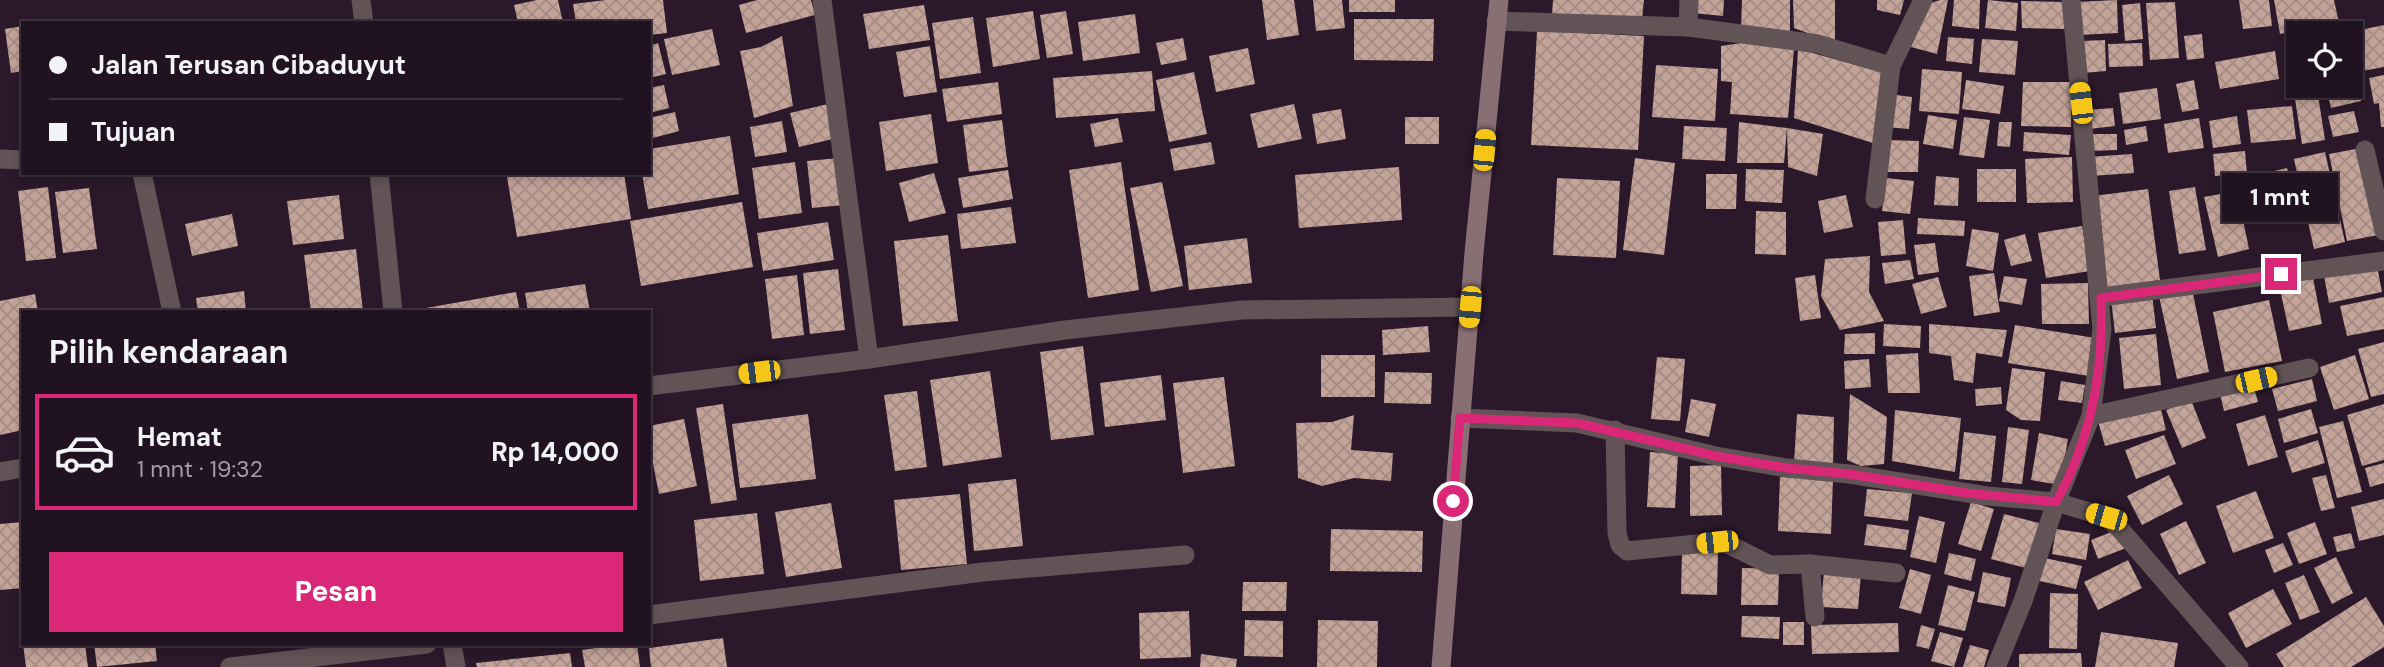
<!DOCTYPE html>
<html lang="id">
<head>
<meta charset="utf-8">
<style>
	body { margin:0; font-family:"DM Sans",sans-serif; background:#281b29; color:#f1f3f6; height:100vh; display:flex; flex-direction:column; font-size:26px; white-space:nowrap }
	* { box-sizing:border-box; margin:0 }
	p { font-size:23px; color:#a29ea5 }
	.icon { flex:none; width:38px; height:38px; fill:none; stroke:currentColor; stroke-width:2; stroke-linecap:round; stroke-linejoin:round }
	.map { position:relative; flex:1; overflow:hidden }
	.sheet { position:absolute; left:21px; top:310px; width:630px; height:336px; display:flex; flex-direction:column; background:#201220; border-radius:0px; box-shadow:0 4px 10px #0003,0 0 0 2px #3d323e }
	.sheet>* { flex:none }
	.guide { position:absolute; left:21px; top:21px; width:630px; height:154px; border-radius:0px; box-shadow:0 4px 10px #0003,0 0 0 2px #3d323e; display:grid; align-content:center; height:154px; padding:0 28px; background:#201220 }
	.buttons { position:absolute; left:2286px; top:21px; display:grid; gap:14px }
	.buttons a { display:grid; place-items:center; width:77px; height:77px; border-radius:0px; background:#201220; box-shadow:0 4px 10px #0003,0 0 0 2px #3d323e; font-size:35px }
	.end { position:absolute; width:32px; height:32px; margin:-16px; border:9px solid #db2777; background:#fff; box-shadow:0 0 0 4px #fff }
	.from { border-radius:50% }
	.bubble { position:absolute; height:49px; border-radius:0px; background:#201220; box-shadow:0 4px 10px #0003,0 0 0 2px #3d323e; font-size:23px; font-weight:800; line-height:49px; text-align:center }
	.car { position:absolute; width:21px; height:42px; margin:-21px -10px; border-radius:9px; box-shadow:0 0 5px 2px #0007; background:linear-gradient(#f5c518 24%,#345 0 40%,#f5c518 0 76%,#345 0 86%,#f5c518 0) }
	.guide b { display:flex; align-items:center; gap:24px; height:66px; font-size:26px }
	.guide b+b { border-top:2px solid #3d323e }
	.guide i { width:18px; height:18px; background:#f1f3f6 }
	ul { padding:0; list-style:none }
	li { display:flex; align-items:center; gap:21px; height:116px; margin:0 14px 10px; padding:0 14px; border:4px solid transparent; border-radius:0px }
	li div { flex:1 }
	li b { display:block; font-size:26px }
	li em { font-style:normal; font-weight:800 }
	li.selected { border-color:#db2777 }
	li>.icon { width:63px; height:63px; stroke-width:1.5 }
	h2 { padding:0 28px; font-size:32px; line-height:84px }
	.cta { display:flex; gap:14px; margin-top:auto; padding:14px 28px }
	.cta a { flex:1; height:80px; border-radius:0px; background:#db2777; color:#fff; font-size:28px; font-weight:800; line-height:80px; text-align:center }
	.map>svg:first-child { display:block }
	.building { fill:url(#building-cross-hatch) }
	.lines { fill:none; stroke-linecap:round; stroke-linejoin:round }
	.minor { stroke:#625356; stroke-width:19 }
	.secondary { stroke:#886f74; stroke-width:19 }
	.route { stroke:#db2777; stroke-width:9 }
</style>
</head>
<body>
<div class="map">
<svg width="2384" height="667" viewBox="0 0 2384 667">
	<defs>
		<pattern id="building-cross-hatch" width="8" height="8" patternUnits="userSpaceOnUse" patternTransform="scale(1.75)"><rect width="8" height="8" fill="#c3a298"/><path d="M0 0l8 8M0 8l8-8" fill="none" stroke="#a48b84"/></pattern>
	</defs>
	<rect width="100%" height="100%" fill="#2b182a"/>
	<g class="building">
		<polygon points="537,0 558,0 563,23 518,23 514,5"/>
		<polygon points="606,0 663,0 667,33 649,35 649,23 576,23 573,4"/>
		<polygon points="757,0 811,0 815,15 746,33 739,5"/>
		<polygon points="1262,0 1294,0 1299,35 1267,40"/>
		<polygon points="1313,0 1342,0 1345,28 1316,31"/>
		<rect x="1349" y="0" width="46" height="12"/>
		<polygon points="1553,0 1644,0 1642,19 1552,15"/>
		<polygon points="1694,0 1724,0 1723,16 1693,13"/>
		<polygon points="1742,0 1790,0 1790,37 1741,29"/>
		<polygon points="1793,0 1835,0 1835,43 1794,28"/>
		<polygon points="1877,0 1904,0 1900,15 1877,10"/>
		<polygon points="1940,0 1948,0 1937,54 1911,47 1928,4"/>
		<polygon points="1954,0 1980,0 1979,29 1952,26"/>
		<polygon points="1988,0 2018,3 2016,31 1985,28"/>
		<polygon points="2117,0 2118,33 2078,35 2076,2"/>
		<polygon points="2239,0 2269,0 2272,26 2243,29"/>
		<polygon points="2274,0 2334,0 2339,23 2280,34"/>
		<polygon points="2021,1 2064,2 2065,29 2022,28"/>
		<polygon points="2175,2 2179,58 2150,60 2146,3"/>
		<polygon points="2140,3 2143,39 2125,41 2122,5"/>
		<polygon points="924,5 930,40 869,49 863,14"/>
		<polygon points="1033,11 1040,59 993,67 986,18"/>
		<polygon points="1066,11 1073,54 1047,58 1040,15"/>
		<polygon points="1135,14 1140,53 1083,61 1078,22"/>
		<polygon points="973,17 981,73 940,79 932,23"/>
		<polygon points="1354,19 1434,19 1433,61 1354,60"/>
		<polygon points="2384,25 2384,67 2362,71 2355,31"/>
		<polygon points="23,26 23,71 11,73 5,29"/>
		<polygon points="712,29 720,65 672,75 664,39"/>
		<polygon points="1537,31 1644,36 1638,150 1531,145"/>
		<polygon points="2202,34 2204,58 2187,60 2184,36"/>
		<polygon points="782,36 793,106 754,118 740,51 761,47"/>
		<polygon points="1948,37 1974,39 1972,64 1946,61"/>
		<polygon points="1183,38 1187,60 1161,65 1156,43"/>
		<polygon points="1982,39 2018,41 2015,75 1979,72"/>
		<polygon points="2105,40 2106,71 2084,73 2082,41"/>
		<polygon points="658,43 666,74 649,78 649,46"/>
		<polygon points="1741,43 1794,49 1788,118 1730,114 1732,82 1721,81 1721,46"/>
		<polygon points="2142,43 2143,66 2109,67 2108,44"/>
		<polygon points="930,46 937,92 904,97 896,52"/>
		<polygon points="1248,48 1255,84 1216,92 1209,56"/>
		<polygon points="1798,49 1885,73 1876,144 1794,118"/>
		<polygon points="2275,51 2279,79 2220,89 2215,62"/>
		<polygon points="2298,58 2298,86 2315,87 2296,91 2288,60"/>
		<polygon points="1656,65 1718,69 1715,121 1652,117"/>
		<polygon points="1922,69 1962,72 1959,114 1919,111"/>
		<polygon points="1152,71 1155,111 1056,118 1053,78"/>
		<polygon points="1194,72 1207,134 1169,142 1156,80"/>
		<polygon points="2384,75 2384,127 2381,127 2379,103 2374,104 2369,78"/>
		<polygon points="1966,80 2004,86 2000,114 1962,109"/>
		<polygon points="2194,80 2199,109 2182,112 2176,84"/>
		<polygon points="2356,80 2361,101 2331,108 2326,87 2350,86 2350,81"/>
		<polygon points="998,82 1002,114 947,122 942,89"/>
		<polygon points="2023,82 2072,82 2071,127 2021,126"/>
		<polygon points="664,85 669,108 649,113 649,88"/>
		<polygon points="2157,88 2161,119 2123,124 2119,93"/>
		<polygon points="1889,94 1912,97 1909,129 1886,127"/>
		<polygon points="2318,95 2325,140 2302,144 2295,99"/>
		<polygon points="828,104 837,138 799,147 790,113"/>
		<polygon points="1294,104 1302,139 1258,148 1250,114"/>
		<polygon points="2292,106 2296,139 2251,143 2247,110"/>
		<polygon points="2113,108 2115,126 2089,129 2087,110"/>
		<polygon points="1341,109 1346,139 1317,144 1312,114"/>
		<polygon points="2354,111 2359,132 2333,137 2328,116"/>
		<polygon points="675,112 679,131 649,139 649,118"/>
		<polygon points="931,114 938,163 886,171 879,122"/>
		<polygon points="1928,115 1957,120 1953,149 1923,144"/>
		<polygon points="2237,116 2241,144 2213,148 2209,121"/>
		<rect x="1405" y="117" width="34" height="27"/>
		<polygon points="1964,117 1990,120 1984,158 1959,155"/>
		<polygon points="1118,118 1123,142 1095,147 1090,124"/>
		<polygon points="2199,118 2204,148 2168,153 2164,124"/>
		<polygon points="1002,120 1008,167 969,172 963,125"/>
		<polygon points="782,121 787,152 755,157 750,127"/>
		<polygon points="1739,122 1787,128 1823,134 1817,176 1788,167 1787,128 1784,163 1737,163"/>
		<polygon points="1999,122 2012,122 2010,147 1997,146"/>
		<polygon points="1684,126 1727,128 1725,161 1682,159"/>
		<polygon points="2146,126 2148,141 2126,145 2124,130"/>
		<polygon points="2024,132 2071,135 2069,155 2023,151"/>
		<polygon points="2090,134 2117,134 2117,150 2090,151"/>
		<polygon points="730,136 739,194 648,209 642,173 649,173 649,149"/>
		<polygon points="1886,140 1919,141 1918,172 1886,172"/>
		<polygon points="1211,142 1215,164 1174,171 1170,149"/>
		<polygon points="2361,148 2378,235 2347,241 2329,154"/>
		<polygon points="2245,151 2247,174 2215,176 2213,154"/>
		<polygon points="2325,152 2345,242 2314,249 2294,159"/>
		<polygon points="2132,154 2134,173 2090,176 2088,157"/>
		<polygon points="2072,157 2073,202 2027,203 2025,159"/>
		<polygon points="839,158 844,205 812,208 807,161"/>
		<polygon points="1635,158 1675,163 1664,255 1623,250"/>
		<polygon points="795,162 802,213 759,219 752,168"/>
		<polygon points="1121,162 1139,290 1088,298 1069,170"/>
		<polygon points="1399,167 1402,220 1299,228 1295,175"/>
		<polygon points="2287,168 2296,209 2252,219 2242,179"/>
		<polygon points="1746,169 1784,170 1782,203 1745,201"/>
		<rect x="1977" y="169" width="39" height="33"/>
		<polygon points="1008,170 1013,199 963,208 958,178"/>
		<polygon points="530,173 624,173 631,219 517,237 507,177"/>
		<polygon points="934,173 946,213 909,222 899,183"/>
		<polygon points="1706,174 1737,174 1736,209 1706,209"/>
		<polygon points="1936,176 1959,178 1958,206 1934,205"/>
		<polygon points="1557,178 1620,181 1616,258 1553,255"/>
		<polygon points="1886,178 1914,181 1910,214 1882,211"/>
		<polygon points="1162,182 1183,286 1151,292 1130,188"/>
		<polygon points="48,187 56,258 26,261 18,191"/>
		<polygon points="2195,187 2206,250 2179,254 2169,191"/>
		<polygon points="89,188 97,249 63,253 55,192"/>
		<polygon points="2148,189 2160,280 2105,288 2093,196"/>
		<polygon points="2237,191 2249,249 2218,257 2204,197"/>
		<polygon points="339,195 344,239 293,245 287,201"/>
		<polygon points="1846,195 1853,227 1824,233 1818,201"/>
		<polygon points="742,202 753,267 641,286 630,221"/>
		<polygon points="1011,207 1016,243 961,249 957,214"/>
		<polygon points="1756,211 1786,212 1786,255 1755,254"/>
		<polygon points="232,214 238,246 192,256 185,224"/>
		<polygon points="1918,218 1965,221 1964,236 1917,234"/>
		<polygon points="1903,220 1906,254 1881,256 1878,222"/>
		<polygon points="828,222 834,260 763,271 757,233"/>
		<polygon points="2082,226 2090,271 2046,278 2038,233"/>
		<polygon points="1972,229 1999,233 1993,271 1966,266"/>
		<polygon points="2025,234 2032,261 2011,266 2004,240"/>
		<polygon points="948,235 958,321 903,326 894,241"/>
		<polygon points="1247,238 1252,283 1189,290 1184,246"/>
		<polygon points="1935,243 1939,272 1918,275 1914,245"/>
		<polygon points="356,249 363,312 311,312 304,255"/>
		<polygon points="1870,256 1869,292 1884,321 1840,330 1821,296 1825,259"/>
		<polygon points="1910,260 1914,279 1885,284 1882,263"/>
		<polygon points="2377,266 2382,292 2329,303 2324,276"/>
		<polygon points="838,269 845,330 810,334 803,273"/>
		<polygon points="1994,273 2000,312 1974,316 1969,276"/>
		<polygon points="2312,273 2322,324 2289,331 2278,280"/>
		<polygon points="797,275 804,335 772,339 765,279"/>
		<polygon points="1815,275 1821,318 1800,321 1795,278"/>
		<polygon points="2004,276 2027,279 2022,305 1999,301"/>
		<polygon points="1938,277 1947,307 1921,314 1912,284"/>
		<polygon points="2088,283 2089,324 2042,324 2041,284"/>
		<polygon points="585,284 590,312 528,312 525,293"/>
		<polygon points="2192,289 2209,372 2177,379 2159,296"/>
		<polygon points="244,291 246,312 198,312 196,298"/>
		<polygon points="516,292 520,312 415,312 415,310"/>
		<polygon points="35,294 38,312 23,312 23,430 0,435 0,301"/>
		<polygon points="2152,294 2156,328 2115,333 2111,299"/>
		<polygon points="2384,297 2384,329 2347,336 2340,306"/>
		<polygon points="2269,300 2282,361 2225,372 2213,312"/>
		<polygon points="1884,324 1921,326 1920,348 1883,346"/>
		<polygon points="1929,324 2007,330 2002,357 1976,353 1973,383 1954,380 1951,356 1929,353"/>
		<polygon points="2015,325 2095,338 2089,376 2008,363"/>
		<polygon points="1428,326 1430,352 1383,355 1382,330"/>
		<polygon points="1875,333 1875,354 1844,354 1845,334"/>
		<polygon points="2156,334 2161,385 2124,389 2119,338"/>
		<polygon points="2384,342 2384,394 2371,397 2358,349"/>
		<polygon points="1083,346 1094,435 1051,440 1040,352"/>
		<polygon points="1918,353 1920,393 1888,393 1886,355"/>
		<rect x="1321" y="355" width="54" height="42"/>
		<polygon points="2355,355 2369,399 2334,410 2320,367"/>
		<polygon points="1657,357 1685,359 1680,421 1651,419"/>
		<polygon points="1869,359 1871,387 1845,389 1844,361"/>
		<polygon points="2012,368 2045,372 2040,421 2021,420 2006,410"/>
		<polygon points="990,371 1002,457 943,466 930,380"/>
		<polygon points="1385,372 1432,373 1431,404 1384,403"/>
		<polygon points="1161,375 1166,420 1105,427 1100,383"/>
		<polygon points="1224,377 1235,466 1183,473 1173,383"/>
		<polygon points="2312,379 2317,401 2278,411 2272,389"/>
		<polygon points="2061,381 2085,385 2082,403 2058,400"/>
		<polygon points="2253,384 2258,402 2224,411 2220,394"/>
		<polygon points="2001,387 2002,404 1976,406 1975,389"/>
		<polygon points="917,391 927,467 895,471 884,395"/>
		<polygon points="1850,394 1887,417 1884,464 1861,466 1847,460"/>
		<polygon points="1691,399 1716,404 1709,437 1685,432"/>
		<polygon points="2191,400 2206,438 2182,448 2166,410"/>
		<polygon points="723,404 737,500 711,504 696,408"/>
		<polygon points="2384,404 2384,460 2362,466 2347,415"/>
		<polygon points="2160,405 2166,430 2105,446 2098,421"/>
		<polygon points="2311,409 2318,433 2284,443 2278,419"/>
		<polygon points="1895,410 1961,418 1955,472 1892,461"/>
		<polygon points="808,414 816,479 740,488 732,424"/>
		<polygon points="1797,414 1834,417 1833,464 1794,463"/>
		<polygon points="1354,415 1351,450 1393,453 1391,481 1354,478 1322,486 1298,478 1296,423 1332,422"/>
		<polygon points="2265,415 2278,457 2248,466 2236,424"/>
		<polygon points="684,419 697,486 659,494 649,443 649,426"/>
		<polygon points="2343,421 2362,492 2337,498 2319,427"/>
		<polygon points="2008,427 2029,430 2022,484 2002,482"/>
		<polygon points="1964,432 1996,436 1991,482 1959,479"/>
		<polygon points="2039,433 2068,439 2060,485 2031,480"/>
		<polygon points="2164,435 2176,464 2136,479 2125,450"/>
		<polygon points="2318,440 2325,463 2292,473 2285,451"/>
		<polygon points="1650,452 1678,454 1675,508 1647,507"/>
		<polygon points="2384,463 2384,483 2370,487 2365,468"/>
		<polygon points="1721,465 1722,515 1690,516 1690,466"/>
		<polygon points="2169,475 2183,504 2142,525 2127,496"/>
		<polygon points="2326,475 2335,508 2321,511 2312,478"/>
		<polygon points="1780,477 1833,480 1831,534 1778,531"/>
		<polygon points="1016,479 1023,546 974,551 968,484"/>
		<polygon points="1867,489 1912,493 1908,521 1864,516"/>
		<polygon points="2256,491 2274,538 2233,553 2216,506"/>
		<polygon points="960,494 967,564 901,570 894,500"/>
		<polygon points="2384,499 2384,535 2359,541 2351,507"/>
		<polygon points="1971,502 1994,509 1981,551 1958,544"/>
		<polygon points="831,503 842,568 786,577 775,512"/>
		<polygon points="757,513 764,574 700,581 694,520"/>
		<polygon points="2004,514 2043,524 2030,569 1991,559"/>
		<polygon points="1919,516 1945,522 1936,563 1910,557"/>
		<polygon points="2186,521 2206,563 2179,575 2160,534"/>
		<polygon points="23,522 23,588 0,590 0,524"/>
		<polygon points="2315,522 2327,554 2299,564 2287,533"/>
		<polygon points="1867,524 1909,530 1906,550 1864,545"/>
		<polygon points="1331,529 1423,531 1422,572 1330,571"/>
		<polygon points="2056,529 2090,534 2086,560 2052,554"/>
		<polygon points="2119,529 2126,548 2098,559 2091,540"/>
		<polygon points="2351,533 2355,548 2337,552 2333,537"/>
		<polygon points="2283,543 2293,565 2274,573 2265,550"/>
		<polygon points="1682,551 1718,551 1717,595 1681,594"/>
		<polygon points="1949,553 1976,559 1971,581 1944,574"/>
		<polygon points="2040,557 2082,566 2076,589 2035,580"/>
		<polygon points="2336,557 2353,593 2332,604 2314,568"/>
		<polygon points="2128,560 2142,588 2098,610 2084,582"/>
		<polygon points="1742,568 1779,569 1778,605 1741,605"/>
		<polygon points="1910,569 1931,575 1921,614 1899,608"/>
		<polygon points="1824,571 1861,573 1858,609 1821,607"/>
		<polygon points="1983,572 2011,578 2005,607 1977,602"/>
		<polygon points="2304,575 2320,612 2300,620 2285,583"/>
		<polygon points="1243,582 1287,582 1286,611 1242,611"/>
		<polygon points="1948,585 1975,592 1965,631 1938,625"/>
		<polygon points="2273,589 2292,624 2246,648 2228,613"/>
		<polygon points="2050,593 2078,594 2077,649 2049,648"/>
		<polygon points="2366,597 2384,626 2384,647 2351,667 2284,667 2276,654"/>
		<polygon points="1189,611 1191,657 1140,659 1139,613"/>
		<polygon points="1742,616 1780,617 1779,639 1741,637"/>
		<polygon points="1245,620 1283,621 1283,657 1244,656"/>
		<polygon points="1318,620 1378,621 1377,667 1317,667"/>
		<rect x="1783" y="622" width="21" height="23"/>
		<polygon points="1898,623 1899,652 1812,654 1811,625"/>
		<polygon points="1921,625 1935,629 1929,649 1916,646"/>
		<polygon points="1940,632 1963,638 1954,667 1931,661"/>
		<polygon points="2101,632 2178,643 2174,667 2095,667"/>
		<polygon points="723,638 727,667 651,667 649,648"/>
		<polygon points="23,644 85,644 88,667 26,667"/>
		<polygon points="94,644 155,644 157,661 97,667"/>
		<polygon points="624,644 637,644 640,667 585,667 582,650"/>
		<polygon points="1970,645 1989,650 1984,667 1963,667"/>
		<polygon points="570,653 572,667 477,667 476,663"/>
		<polygon points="2081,653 2082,667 2019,667 2019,654"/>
		<polygon points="1201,654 1237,659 1236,667 1200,667"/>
	</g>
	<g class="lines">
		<g class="minor">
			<polyline points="361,0 364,23"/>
			<polyline points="822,0 869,359"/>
			<polyline points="2071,0 2102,329 2091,416 2056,502 2106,517 2119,528 2239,667"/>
			<polyline points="1496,21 1688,27 1818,44 1891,66"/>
			<polyline points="1688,27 1689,0"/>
			<polyline points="2365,150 2384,231"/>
			<polyline points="0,159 23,160"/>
			<polyline points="142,173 172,312"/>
			<polyline points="379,173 393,312"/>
			<polyline points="1875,199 1891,66 1923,0"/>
			<polyline points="2101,297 2384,261"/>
			<polyline points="649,386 869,359 1065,330 1242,310 1470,307"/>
			<polyline points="2091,416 2309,368"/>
			<polyline points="1460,418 1577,423 1716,456 1787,468 1849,474 1987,496 2056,502 2023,601 1996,667"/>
			<polyline points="1615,430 1617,533 1620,545 1627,551 1717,542 1730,545 1770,565 1810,564 1896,573"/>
			<polyline points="0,472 23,468"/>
			<polyline points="1810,564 1815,617"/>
			<polyline points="649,615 983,572 1185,555"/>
			<polyline points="452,644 456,667"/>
			<polyline points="230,667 427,644"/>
		</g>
		<polyline class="secondary" points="1441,667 1474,253 1499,0"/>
	</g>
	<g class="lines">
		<path class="route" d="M 1453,501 L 1460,418 L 1577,423 L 1716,456 L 1787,468 L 1849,474 L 1967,493 L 2056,502 C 2091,440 2104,369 2101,298 L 2281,274"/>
	</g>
</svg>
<div class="buttons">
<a><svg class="icon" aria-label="locate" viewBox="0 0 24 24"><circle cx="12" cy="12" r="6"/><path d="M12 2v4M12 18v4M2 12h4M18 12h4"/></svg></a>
</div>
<i class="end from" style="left:1453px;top:501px"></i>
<i class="end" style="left:2281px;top:274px"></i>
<div class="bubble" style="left:2222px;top:173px;width:116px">1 mnt</div>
<i class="car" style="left:2081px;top:103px;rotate:354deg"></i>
<i class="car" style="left:1484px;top:150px;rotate:5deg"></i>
<i class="car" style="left:1470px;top:307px;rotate:185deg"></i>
<i class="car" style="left:759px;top:372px;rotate:263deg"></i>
<i class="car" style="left:2256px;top:380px;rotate:77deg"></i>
<i class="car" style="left:2106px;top:517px;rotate:286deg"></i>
<i class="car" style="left:1717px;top:542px;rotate:264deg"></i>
<div class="guide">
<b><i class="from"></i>Jalan Terusan Cibaduyut</b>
<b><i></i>Tujuan</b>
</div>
<section class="sheet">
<h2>Pilih kendaraan</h2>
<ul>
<li class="selected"><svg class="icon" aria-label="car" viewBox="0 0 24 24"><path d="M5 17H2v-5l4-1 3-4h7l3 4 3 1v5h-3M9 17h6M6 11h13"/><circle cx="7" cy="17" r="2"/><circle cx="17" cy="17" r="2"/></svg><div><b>Hemat</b><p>1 mnt · 19:32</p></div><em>Rp 14,000</em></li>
</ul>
<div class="cta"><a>Pesan</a></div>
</section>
</div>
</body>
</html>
